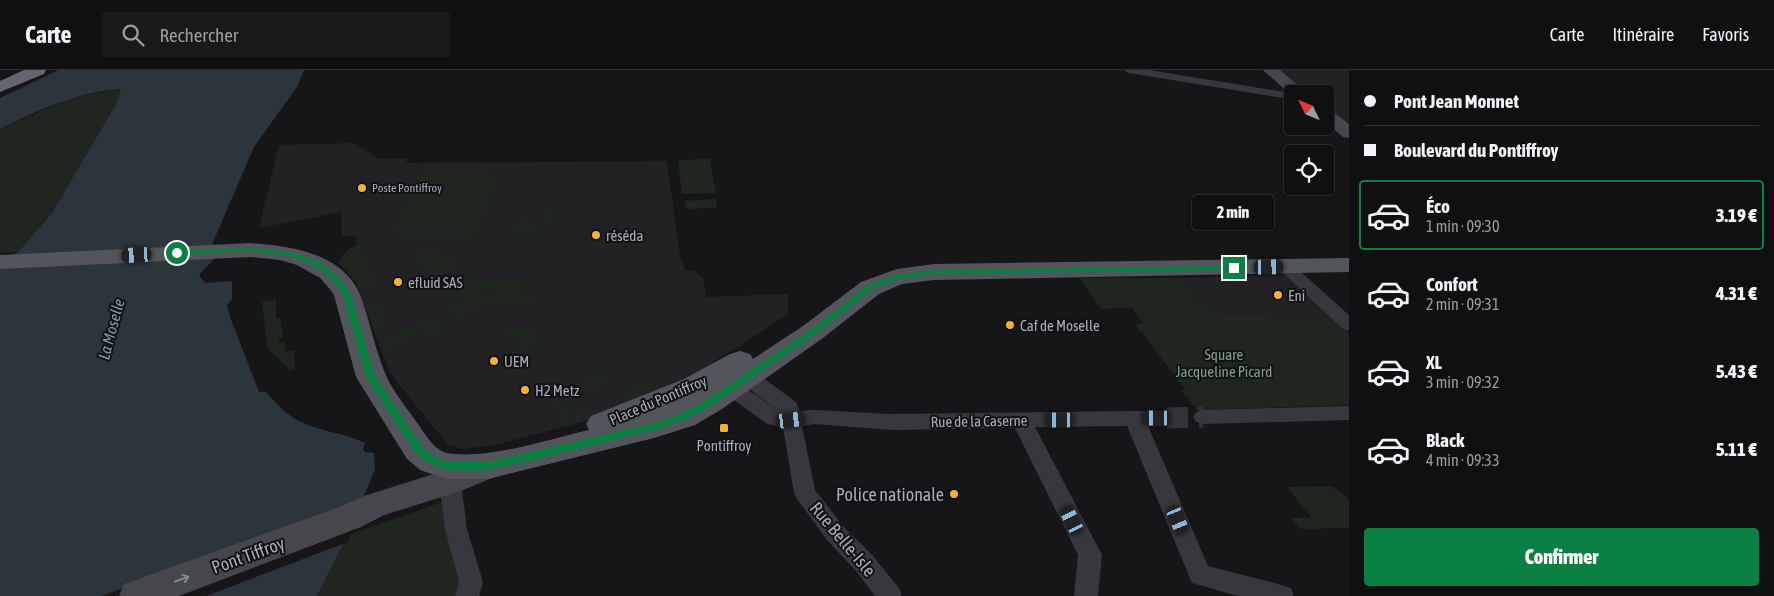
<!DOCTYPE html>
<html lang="fr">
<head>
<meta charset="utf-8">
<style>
	body { margin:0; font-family:"Asap Condensed",sans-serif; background:#19191b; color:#f1f3f6; height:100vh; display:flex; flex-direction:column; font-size:19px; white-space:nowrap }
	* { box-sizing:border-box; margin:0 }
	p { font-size:16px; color:#9c9d9f }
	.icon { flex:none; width:28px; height:28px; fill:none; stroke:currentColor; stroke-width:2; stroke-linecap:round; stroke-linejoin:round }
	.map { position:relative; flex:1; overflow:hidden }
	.sheet { display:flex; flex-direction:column; background:#101012; width:425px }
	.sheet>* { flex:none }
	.guide { display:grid; align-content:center; height:110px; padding:0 15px; background:#101012 }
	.needle { width:32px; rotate:313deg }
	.fabs { position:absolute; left:1284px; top:15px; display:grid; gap:10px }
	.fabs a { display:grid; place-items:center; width:50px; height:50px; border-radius:5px; background:#101012; box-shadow:0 1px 4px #0004,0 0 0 1px #303032; font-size:25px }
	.end { position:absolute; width:22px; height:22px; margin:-11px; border:6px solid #0b8043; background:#fff; box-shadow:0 0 0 2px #fff }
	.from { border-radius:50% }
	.bubble { position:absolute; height:35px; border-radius:5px; background:#101012; box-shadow:0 1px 4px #0004,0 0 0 1px #303032; font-size:16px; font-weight:800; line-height:35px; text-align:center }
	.car { position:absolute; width:15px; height:30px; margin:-15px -8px; border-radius:6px; box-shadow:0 0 4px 1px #0007; background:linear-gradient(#222 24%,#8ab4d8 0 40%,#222 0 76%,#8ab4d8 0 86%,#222 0) }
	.guide b { display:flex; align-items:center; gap:18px; height:48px; font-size:19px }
	.guide b+b { border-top:1px solid #303032 }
	.guide i { width:12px; height:12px; background:#f1f3f6 }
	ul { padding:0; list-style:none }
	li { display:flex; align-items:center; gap:15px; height:70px; margin:0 10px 8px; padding:0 5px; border:2px solid transparent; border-radius:5px }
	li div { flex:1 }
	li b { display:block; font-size:19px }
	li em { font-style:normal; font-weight:800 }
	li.active { border-color:#0b8043 }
	li>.icon { width:45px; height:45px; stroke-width:1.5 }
	.button { display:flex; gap:10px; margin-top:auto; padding:10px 15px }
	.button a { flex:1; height:58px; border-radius:5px; background:#0b8043; color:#fff; font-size:20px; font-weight:800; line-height:58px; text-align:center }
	header { display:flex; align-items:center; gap:30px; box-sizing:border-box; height:70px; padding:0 25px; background:#101012; border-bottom:1px solid #303032 }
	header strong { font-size:24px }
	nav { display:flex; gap:28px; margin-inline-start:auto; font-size:18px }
	.search { width:350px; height:45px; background:#19191b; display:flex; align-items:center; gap:12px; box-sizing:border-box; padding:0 18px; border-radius:5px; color:#9c9d9f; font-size:19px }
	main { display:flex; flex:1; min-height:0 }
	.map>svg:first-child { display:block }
	.built { fill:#222225 }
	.green { fill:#1e261f }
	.water { fill:#2c353c }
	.pier { fill:#161618 }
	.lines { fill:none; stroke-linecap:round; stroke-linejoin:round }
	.street-tunnel { stroke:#333438; stroke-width:21; stroke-dasharray:21 11; stroke-linecap:butt }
	.street { fill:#37383d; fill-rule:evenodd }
	.secondary { fill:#45474d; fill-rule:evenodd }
	.primary { fill:#53555c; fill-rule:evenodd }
	.highway { fill:#63666e; fill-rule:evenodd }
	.oneway { stroke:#858993 }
	.route { fill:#0b8043 }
	.poi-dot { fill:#f2b134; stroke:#111113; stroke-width:2 }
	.labels { text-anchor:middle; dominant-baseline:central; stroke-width:4; stroke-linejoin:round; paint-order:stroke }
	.far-poi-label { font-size:12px; fill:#a8adb8; stroke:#111113; text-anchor:start }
	.poi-label { font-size:15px; fill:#a8adb8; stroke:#111113; text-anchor:start }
	.park-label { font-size:15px; fill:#7fa381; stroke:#111113 }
	.street-label { font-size:15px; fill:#a8adb8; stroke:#111113 }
	.water-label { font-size:16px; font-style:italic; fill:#7f9bb3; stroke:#111113 }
	.near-poi-label { font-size:18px; fill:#a8adb8; stroke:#111113; text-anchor:end }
	.near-street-label { font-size:18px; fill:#a8adb8; stroke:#111113 }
</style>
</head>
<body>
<header>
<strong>Carte</strong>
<div class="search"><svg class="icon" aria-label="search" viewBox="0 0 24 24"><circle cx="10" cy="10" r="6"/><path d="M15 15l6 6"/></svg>Rechercher</div>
<nav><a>Carte</a><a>Itinéraire</a><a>Favoris</a></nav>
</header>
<main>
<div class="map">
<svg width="1349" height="526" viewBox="0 0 1349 526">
	<rect width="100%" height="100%" fill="#161618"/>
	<g class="built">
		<polygon points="1279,0 1349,0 1349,52 1345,52 1325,36 1325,24 1309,24"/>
		<polygon points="354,73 379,89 408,88 406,93 667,91 680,186 685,200 693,201 703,207 706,227 788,224 788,244 734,280 724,284 692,308 659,326 583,352 495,375 463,379 448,375 390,303 356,213 339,193 343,184 357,175 356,167 342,165 341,142 259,158 279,75"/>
		<polygon points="1285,205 1331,247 1214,245 1180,208"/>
	</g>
	<g class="green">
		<polygon points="121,19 116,34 52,143 18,182 0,183 0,59 64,31 85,25"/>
		<polygon points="710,89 716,123 682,124 678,90"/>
		<polygon points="496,101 477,167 463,168 456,165 400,165 394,161 422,103"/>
		<polygon points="716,129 717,138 686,139 684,131"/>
		<polygon points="546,135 555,135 552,158 540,165"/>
		<polygon points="517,151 536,151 533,167 525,169 515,167 514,164"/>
		<path d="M 362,174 L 360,180 L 368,180 L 363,190 L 364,193 L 367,192 L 372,207 L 373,222 L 363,224 L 356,211 L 340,193 C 342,182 352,176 362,174 Z"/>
		<path d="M 415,181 L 433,182 L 454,187 L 449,211 L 524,208 L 524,215 L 532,215 C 521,230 502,220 487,220 C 473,221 460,231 446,231 L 434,196 L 421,199 Z"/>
		<polygon points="1079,208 1180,208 1214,245 1331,247 1349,263 1349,335 1197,340 1181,320 1185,319 1135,254 1143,253 1132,238 1101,239"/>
		<polygon points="485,223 501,227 530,223 540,229 540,231 521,232 520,236 480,237 464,242 462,247 453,248 450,241 451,233"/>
		<polygon points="378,228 384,254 374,260 369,239 374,236 373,230"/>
		<polygon points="276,229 276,249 280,248 283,268 278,270 278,273 284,272 286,282 294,280 295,299 290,301 267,277 262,232"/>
		<polygon points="473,249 473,252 460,253 427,265 425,263 385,279 381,269 416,255"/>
		<polygon points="533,256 540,272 539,274 518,281 518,269 504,269 506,258"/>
		<path d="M 593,302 L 606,306 L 609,314 C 602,324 591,326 582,319 L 580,312 L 584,306 Z"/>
		<polygon points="648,313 654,321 619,336 630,326 624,323 627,321"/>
		<path d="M 558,329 C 569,343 585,341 600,344 L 563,356 L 555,330 Z"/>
		<polygon points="1332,416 1349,430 1349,458 1300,459 1291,448 1309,448 1310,446 1287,417"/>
		<polygon points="451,429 467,526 317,526 348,465"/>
	</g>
	<path class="water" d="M 59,0 L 304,0 L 297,17 L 254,77 L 213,172 L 214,189 L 199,205 L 205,213 L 232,211 L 232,229 L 227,235 L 230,247 L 259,322 L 266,322 C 276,333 287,346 301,352 C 322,362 345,363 365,373 L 363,379 L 365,382 L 374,383 L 375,399 L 348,465 L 317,526 L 0,526 L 0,193 L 5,188 L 18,182 L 52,143 L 116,34 L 121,19 C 77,22 39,40 0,59 L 0,28 Z"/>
	<polygon class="pier" points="363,431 348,472 206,526 101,526"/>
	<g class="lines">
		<polyline class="street-tunnel" points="1167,348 1203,347"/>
		<g class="street">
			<polygon points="1124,0 1149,0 1297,24 1292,24 1292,28 1276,27 1129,3"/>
			<polygon points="1286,192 1292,194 1349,245 1349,261 1343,259 1280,200 1278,197 1280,194"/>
			<polygon points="738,293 745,295 796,332 800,341 814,340 891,344 1132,341 1167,341 1174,343 1177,348 1174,353 1167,355 1148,356 1208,496 1282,515 1291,518 1294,526 1238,526 1192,513 1127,356 1035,357 1102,485 1098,526 1074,526 1078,485 1015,358 891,360 814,354 802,356 815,420 843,456 873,486 899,518 902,526 875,526 857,502 827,470 797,429 794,423 783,357 767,354 716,317 714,312 716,307 723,305 730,307 780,342 731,305 729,300 731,295"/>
			<polygon points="1349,336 1349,350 1203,354 1196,352 1193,347 1196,342 1203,340"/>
			<polygon points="450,403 458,406 461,412 467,459 483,512 479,526 455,526 459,512 445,459 439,412 442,406"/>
		</g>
		<g class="secondary">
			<polygon points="1263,0 1280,0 1308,24 1292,24 1292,26"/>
			<polygon points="1325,39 1331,40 1349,54 1349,68 1343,67 1325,52"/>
			<polygon points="488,384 499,387 503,396 499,405 461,421 384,445 361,457 179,526 119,526 124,514 136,510 339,437 364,426 443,401"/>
		</g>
		<path class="primary" d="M 251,173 C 291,176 344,183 361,227 C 370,252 375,279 385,303 C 392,321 407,338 418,354 C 425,364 434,380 447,383 C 488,390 549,369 589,360 L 586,354 L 591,346 L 684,309 L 730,284 L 740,281 L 750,284 L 753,289 L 803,256 L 861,212 L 897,199 L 934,194 L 1349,188 L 1349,202 L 934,210 L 902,214 L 879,224 L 823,268 L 722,339 L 695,355 L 654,368 L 488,409 L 447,409 L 420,400 L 407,389 L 356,307 L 334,225 L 329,218 L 320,208 L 297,195 L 280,190 L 251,187 L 0,199 L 0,185 Z"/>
		<polygon class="highway" points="24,0 46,0 44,4 0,22 0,11"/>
	</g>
	<defs><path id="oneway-shaft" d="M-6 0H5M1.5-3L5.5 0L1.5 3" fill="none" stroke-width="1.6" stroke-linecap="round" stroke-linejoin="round" transform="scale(1.25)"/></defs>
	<use class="oneway" href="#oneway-shaft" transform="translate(182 509) rotate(-20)"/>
	<path class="route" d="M 251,178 C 292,180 329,186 351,225 L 375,306 L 422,377 L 436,388 L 447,392 L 488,392 L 654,353 L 681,344 L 708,329 L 811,260 L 867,216 L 897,205 L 934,200 L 1234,196 L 1238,198 L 1234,200 L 934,204 L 899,209 L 872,219 L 816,264 L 714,334 L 687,349 L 654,360 L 562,383 L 488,400 L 463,401 L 447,400 L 429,394 L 415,382 L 366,307 L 343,225 C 312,168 231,183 177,185 L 173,183 L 177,181 Z"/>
	<g class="poi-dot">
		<circle cx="362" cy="118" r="5"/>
		<circle cx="596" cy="165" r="5"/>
		<circle cx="398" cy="212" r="5"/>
		<circle cx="1278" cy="225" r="5"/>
		<circle cx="1010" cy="255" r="5"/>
		<circle cx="494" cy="291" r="5"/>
		<circle cx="525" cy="320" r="5"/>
		<rect x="719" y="353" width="10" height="10" rx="2.5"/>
		<circle cx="954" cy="424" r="5"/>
	</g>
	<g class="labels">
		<g class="far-poi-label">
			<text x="372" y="118">Poste Pontiffroy</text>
		</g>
		<g class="poi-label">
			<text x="606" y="165">réséda</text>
			<text x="408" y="212">efluid SAS</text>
			<text x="1288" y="225">Eni</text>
			<text x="1020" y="255">Caf de Moselle</text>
			<text x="504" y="291">UEM</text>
			<text x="535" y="320">H2 Metz</text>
			<text x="724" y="375" text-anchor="middle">Pontiffroy</text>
		</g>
		<g class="park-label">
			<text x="1224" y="284">Square<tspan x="1224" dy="17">Jacqueline Picard</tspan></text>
		</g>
		<g class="street-label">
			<text transform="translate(658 330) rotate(-23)">Place du Pontiffroy</text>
			<text transform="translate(979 351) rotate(-1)">Rue de la Caserne</text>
		</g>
		<g class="water-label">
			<text transform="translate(111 259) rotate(-75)">La Moselle</text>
		</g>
		<g class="near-poi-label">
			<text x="944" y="424">Police nationale</text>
		</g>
		<g class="near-street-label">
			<text transform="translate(843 469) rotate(50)">Rue Belle-Isle</text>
			<text transform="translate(248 485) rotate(-20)">Pont Tiffroy</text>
		</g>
	</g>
</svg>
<div class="fabs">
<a><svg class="needle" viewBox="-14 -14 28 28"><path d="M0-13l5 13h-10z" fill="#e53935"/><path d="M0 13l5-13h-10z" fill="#9c9d9f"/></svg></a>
<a><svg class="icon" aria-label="locate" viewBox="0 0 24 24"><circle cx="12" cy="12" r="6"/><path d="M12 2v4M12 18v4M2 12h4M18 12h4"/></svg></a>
</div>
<i class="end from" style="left:177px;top:183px"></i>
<i class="end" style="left:1234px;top:198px"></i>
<div class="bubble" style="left:1192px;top:125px;width:82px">2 min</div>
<i class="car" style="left:137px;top:185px;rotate:267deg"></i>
<i class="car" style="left:1269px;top:197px;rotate:89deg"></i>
<i class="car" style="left:1157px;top:348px;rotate:270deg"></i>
<i class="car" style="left:791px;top:350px;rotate:83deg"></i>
<i class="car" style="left:1060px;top:350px;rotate:270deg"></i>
<i class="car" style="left:1072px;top:450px;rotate:333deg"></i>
<i class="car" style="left:1178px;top:450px;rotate:157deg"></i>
</div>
<section class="sheet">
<div class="guide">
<b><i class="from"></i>Pont Jean Monnet</b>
<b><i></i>Boulevard du Pontiffroy</b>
</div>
<ul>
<li class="active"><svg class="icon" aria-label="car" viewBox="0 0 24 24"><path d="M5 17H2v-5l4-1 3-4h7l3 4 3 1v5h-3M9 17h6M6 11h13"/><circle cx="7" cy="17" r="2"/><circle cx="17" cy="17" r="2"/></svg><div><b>Éco</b><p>1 min · 09:30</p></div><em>3.19 €</em></li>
<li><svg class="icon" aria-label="car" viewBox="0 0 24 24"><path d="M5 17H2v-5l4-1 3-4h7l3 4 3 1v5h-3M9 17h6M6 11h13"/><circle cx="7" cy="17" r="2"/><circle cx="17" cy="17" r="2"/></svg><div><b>Confort</b><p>2 min · 09:31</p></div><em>4.31 €</em></li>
<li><svg class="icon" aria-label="car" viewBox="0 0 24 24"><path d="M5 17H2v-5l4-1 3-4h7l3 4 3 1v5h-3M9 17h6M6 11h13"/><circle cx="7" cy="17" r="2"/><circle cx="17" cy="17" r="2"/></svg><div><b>XL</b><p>3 min · 09:32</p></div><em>5.43 €</em></li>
<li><svg class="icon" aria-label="car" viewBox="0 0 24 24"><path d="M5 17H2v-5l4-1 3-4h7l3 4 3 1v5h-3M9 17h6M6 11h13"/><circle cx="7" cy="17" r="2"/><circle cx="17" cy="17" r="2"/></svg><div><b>Black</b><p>4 min · 09:33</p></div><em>5.11 €</em></li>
</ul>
<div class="button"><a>Confirmer</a></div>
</section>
</main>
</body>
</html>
